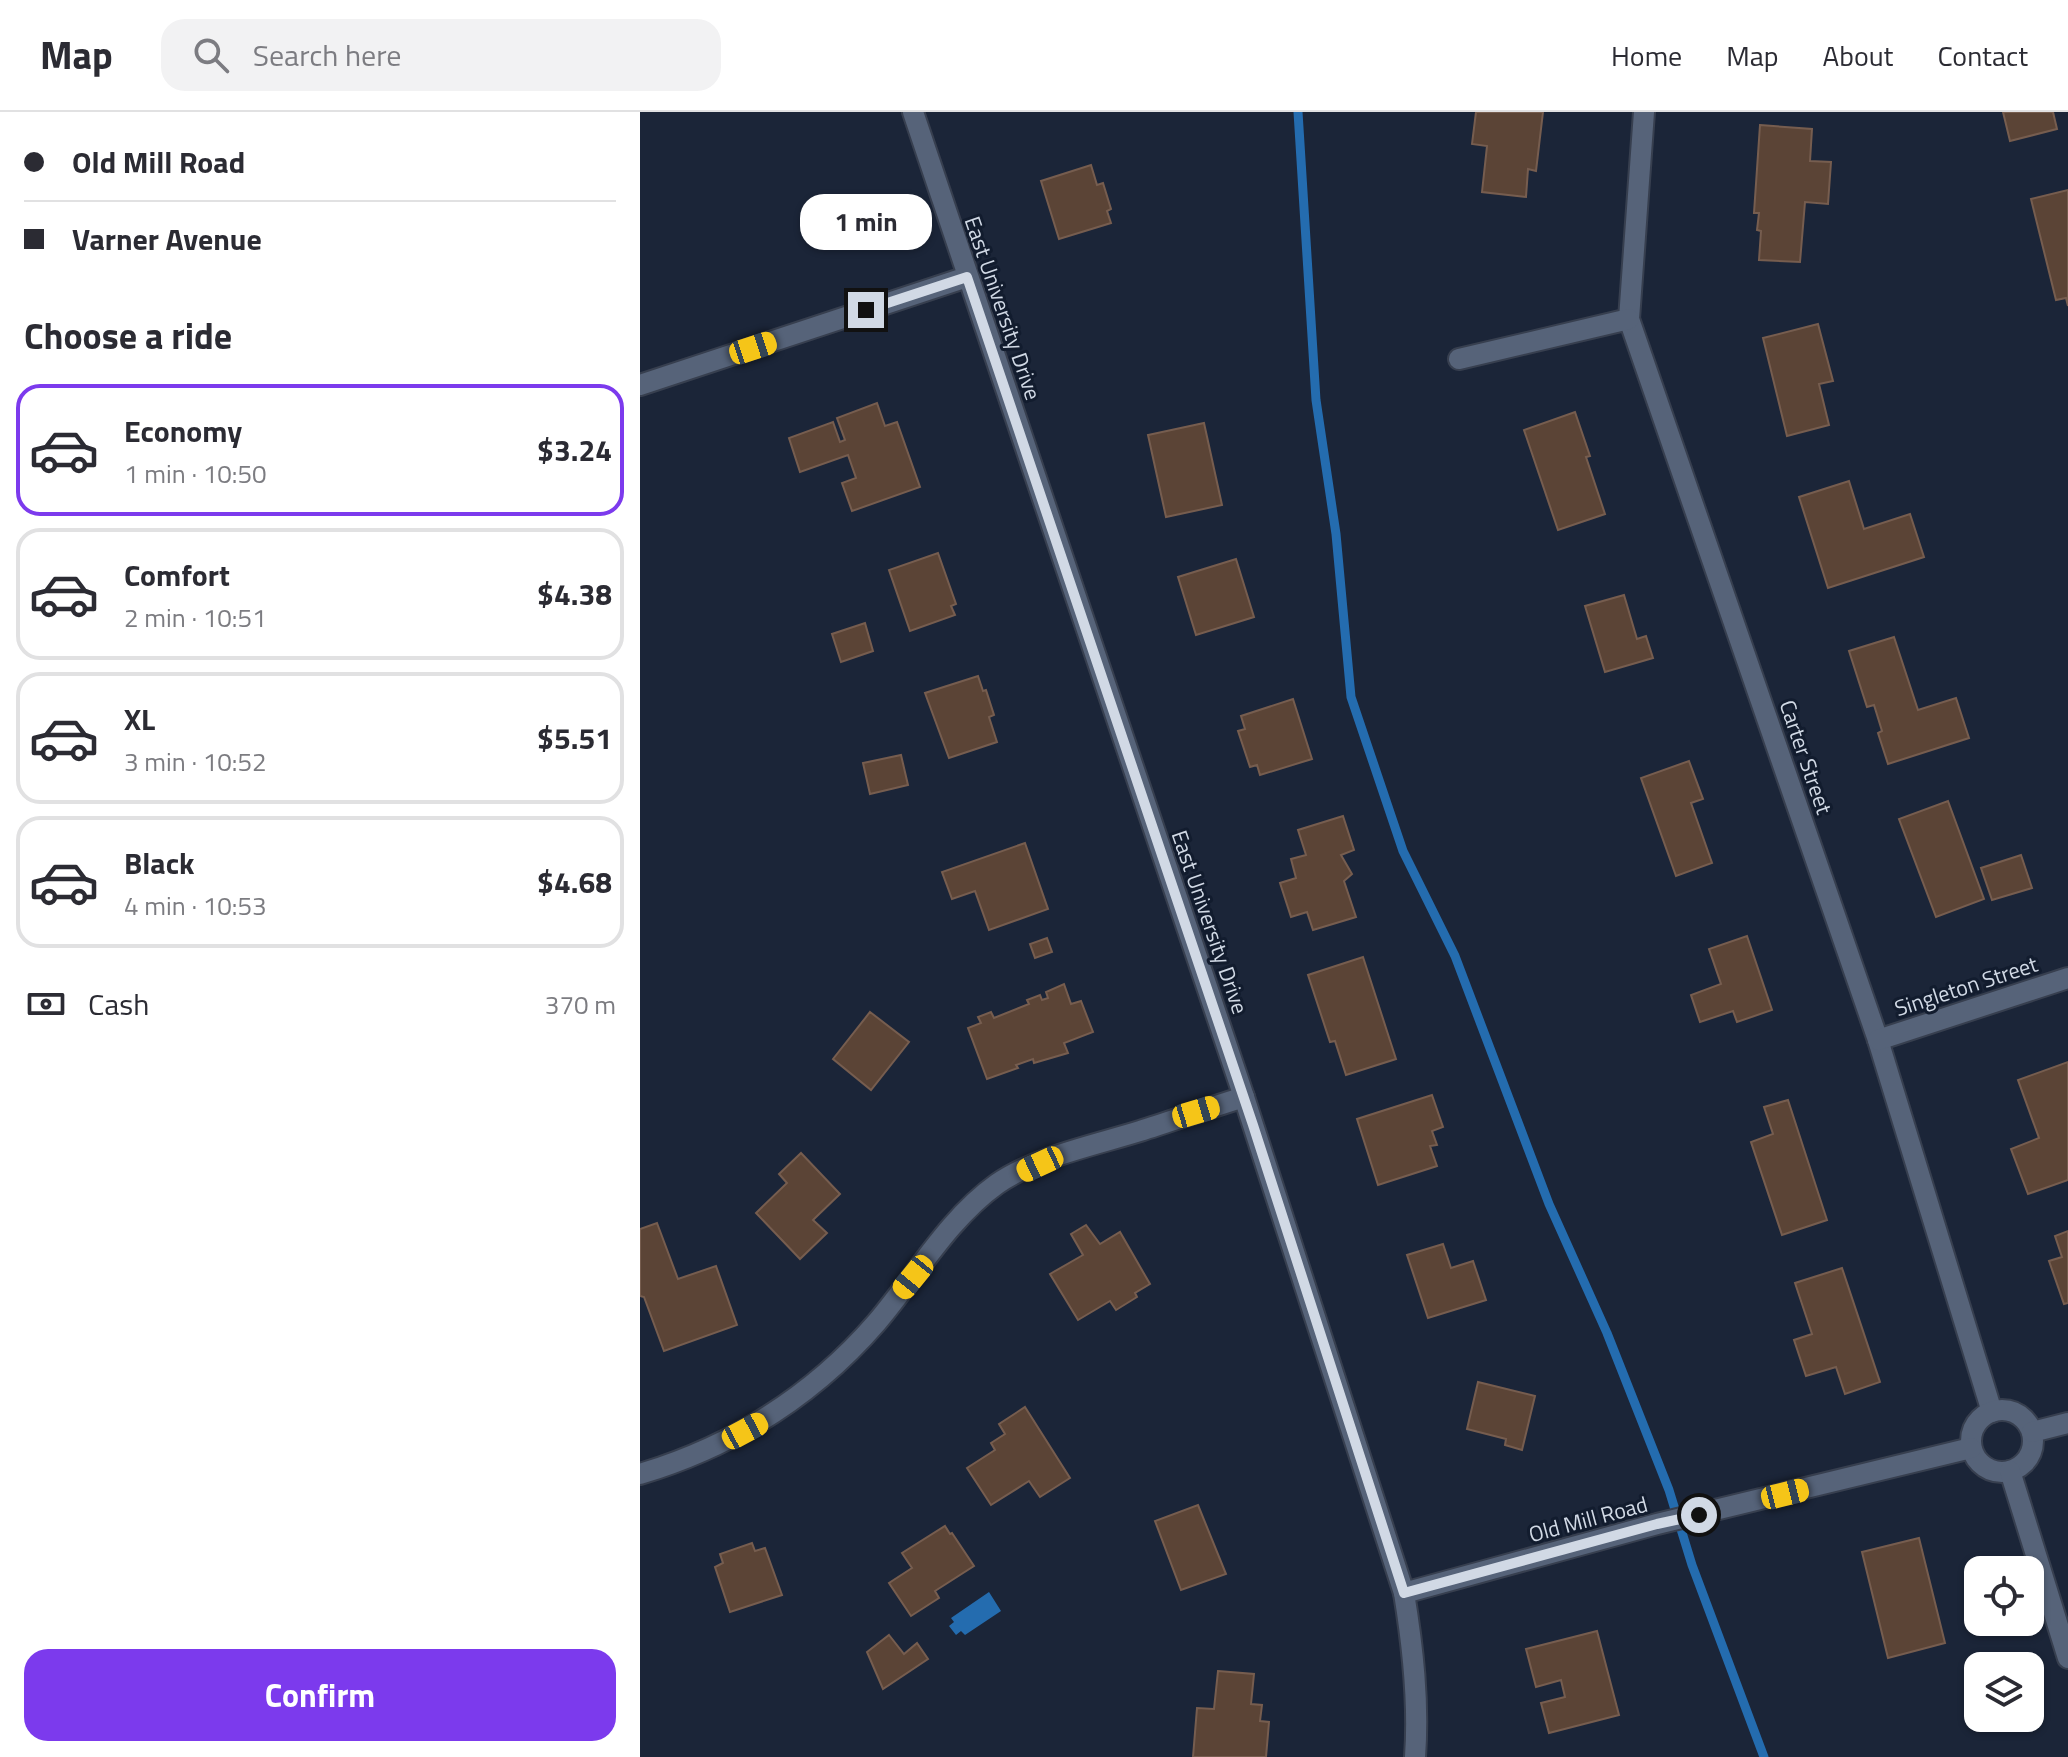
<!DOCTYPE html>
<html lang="en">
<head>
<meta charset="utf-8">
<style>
	body { margin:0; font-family:"Titillium Web",sans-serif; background:#f2f2f3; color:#2b2b33; height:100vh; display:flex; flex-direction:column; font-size:30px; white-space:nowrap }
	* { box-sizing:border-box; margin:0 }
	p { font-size:26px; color:#7c7c81 }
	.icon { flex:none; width:44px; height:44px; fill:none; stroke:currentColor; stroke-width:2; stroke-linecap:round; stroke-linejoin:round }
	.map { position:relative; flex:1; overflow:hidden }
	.sheet { display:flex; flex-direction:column; background:#fff; width:640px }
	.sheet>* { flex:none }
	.guide { display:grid; align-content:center; height:176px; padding:0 24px; background:#fff }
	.controls { position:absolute; left:1324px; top:1444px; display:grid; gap:16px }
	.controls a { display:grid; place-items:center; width:80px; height:80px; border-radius:16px; background:#fff; box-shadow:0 2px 6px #0004; font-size:40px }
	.end { position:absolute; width:36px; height:36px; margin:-18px; border:10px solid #d1d9e5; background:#111; box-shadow:0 0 0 4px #111 }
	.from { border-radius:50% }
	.bubble { position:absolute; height:56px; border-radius:24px; background:#fff; box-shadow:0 2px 6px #0004; font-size:26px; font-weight:700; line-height:56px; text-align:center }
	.car { position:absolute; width:24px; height:48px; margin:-24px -12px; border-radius:10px; box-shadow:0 0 6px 2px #0007; background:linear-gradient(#f5c518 24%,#345 0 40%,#f5c518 0 76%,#345 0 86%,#f5c518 0) }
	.guide b { display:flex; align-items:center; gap:28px; height:76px; font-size:30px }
	.guide b+b { border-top:2px solid #e1e1e2 }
	.guide i { width:20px; height:20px; background:#2b2b33 }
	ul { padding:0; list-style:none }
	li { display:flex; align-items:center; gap:24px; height:132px; margin:0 16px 12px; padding:0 8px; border:4px solid #e1e1e2; border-radius:24px }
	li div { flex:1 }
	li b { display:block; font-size:30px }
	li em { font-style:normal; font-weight:700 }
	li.current { border-color:#7c3aed }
	li>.icon { width:72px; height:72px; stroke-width:1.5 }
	h2 { padding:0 24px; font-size:36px; line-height:96px }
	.pay { display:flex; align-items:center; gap:20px; height:88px; padding:0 24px; font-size:30px }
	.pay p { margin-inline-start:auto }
	.cta { display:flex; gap:16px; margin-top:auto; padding:16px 24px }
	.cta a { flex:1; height:92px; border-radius:24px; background:#7c3aed; color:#fff; font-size:32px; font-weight:700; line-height:92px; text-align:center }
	header { display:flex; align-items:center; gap:48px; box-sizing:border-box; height:112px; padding:0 40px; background:#fff; border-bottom:2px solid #e1e1e2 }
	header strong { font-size:38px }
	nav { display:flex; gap:44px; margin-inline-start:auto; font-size:28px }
	.search { width:560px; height:72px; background:#f2f2f3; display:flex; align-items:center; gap:20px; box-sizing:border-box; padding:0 28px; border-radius:24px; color:#7c7c81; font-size:30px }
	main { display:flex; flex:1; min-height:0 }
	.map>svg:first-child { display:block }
	.water { fill:#246caf }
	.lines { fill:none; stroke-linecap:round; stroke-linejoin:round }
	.stream { stroke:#246caf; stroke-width:9 }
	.building { fill:#5b4436; stroke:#765d4f; stroke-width:2 }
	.street-casing { stroke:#373f4f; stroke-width:24 }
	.secondary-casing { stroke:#373f4f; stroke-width:24 }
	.street { stroke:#566379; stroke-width:20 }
	.secondary { stroke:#566379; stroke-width:20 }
	.route { stroke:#d1d9e5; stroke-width:10 }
	.labels { text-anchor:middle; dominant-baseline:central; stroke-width:6; stroke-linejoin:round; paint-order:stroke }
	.street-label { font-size:22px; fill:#d1d9e5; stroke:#121c2e }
</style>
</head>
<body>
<header>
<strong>Map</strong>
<div class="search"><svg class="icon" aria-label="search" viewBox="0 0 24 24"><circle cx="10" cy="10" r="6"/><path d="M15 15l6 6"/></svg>Search here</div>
<nav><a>Home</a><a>Map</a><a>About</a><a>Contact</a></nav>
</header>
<main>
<section class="sheet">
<div class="guide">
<b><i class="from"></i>Old Mill Road</b>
<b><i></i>Varner Avenue</b>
</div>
<h2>Choose a ride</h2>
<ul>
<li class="current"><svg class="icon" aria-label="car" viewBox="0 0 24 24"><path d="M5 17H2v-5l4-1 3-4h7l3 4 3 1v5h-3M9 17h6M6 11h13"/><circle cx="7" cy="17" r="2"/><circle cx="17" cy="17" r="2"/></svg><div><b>Economy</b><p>1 min · 10:50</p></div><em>$3.24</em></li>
<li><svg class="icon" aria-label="car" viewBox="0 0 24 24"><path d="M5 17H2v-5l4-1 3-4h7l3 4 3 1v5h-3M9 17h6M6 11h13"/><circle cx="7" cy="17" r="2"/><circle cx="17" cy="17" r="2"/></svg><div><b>Comfort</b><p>2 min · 10:51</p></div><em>$4.38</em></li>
<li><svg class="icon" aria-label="car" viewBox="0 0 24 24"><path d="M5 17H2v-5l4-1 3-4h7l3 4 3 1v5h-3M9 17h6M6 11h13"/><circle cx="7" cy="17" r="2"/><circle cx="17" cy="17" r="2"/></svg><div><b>XL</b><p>3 min · 10:52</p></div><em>$5.51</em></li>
<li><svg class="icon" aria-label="car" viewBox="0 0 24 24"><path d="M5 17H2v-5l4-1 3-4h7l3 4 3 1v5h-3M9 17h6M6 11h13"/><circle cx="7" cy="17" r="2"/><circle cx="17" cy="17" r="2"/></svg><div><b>Black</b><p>4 min · 10:53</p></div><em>$4.68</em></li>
</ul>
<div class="pay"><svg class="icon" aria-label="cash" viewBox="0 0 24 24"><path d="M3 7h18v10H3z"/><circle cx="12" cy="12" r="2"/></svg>Cash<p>370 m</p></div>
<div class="cta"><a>Confirm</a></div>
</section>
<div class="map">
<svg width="1428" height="1645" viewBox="0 0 1428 1645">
	<rect width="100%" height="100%" fill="#1b2538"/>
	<polygon class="water" points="349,1480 361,1499 325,1523 321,1519 316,1523 309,1514 314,1510 311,1506"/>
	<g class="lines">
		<polyline class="stream" points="658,0 676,288 696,422 711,585 763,739 815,844 909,1092 967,1221 1029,1378 1052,1453 1124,1645"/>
	</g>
	<g class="building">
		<polygon points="836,0 903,0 896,59 888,57 886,85 842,80 847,34 832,32"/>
		<polygon points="1363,0 1413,0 1417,17 1370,29"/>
		<polygon points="1120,13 1172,17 1170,49 1191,50 1188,92 1165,90 1160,150 1119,148 1121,119 1117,118 1119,101 1114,101"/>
		<polygon points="451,53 457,73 463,71 471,97 467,99 471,111 419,127 401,69"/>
		<polygon points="1428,78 1428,194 1426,186 1416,188 1391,87"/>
		<polygon points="1178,212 1193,269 1179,272 1189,313 1147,324 1123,226"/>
		<polygon points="237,291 245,314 257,310 280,375 212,399 202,371 216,366 208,343 160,360 149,326 193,310 200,330 205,328 197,306"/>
		<polygon points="935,300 950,344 946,345 965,402 918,418 884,318"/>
		<polygon points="564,311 582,393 526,405 508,323"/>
		<polygon points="1209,369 1224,417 1270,402 1284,445 1188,476 1159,385"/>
		<polygon points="298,441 316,492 311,494 315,503 270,519 249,458"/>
		<polygon points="596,447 614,505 556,523 538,465"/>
		<polygon points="984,483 997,527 1006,524 1013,546 965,560 945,494"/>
		<polygon points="225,511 233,539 201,550 192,522"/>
		<polygon points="1254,525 1278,598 1316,586 1329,626 1248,652 1238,621 1242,619 1234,593 1227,595 1209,539"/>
		<polygon points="338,564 343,579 346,578 354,603 349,605 357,630 309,646 285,581"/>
		<polygon points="653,587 672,647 620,663 617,653 610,655 598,619 605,617 601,604"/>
		<polygon points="261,643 268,673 230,682 223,651"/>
		<polygon points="1049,649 1063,687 1051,691 1072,751 1036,764 1001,666"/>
		<polygon points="1308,689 1344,787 1296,805 1259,707"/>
		<polygon points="703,704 714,738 701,743 712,762 704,769 716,805 673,818 667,800 651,805 640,771 656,766 651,747 666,743 658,718"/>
		<polygon points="385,731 408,797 349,818 335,779 312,787 302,760"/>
		<polygon points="1381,743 1392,776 1352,788 1341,756"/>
		<polygon points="1107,824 1132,898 1097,910 1093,899 1060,910 1051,883 1081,872 1069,837"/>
		<polygon points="407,826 412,840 395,846 390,832"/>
		<polygon points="723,845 756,947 706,963 695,929 690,930 668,863"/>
		<polygon points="424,872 431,892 441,889 453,920 424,931 428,941 394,951 393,947 376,953 378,956 347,967 328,916 341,911 338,905 351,900 354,906 389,892 387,888 400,883 402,888 408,886 406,880"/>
		<polygon points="230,900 269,930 231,978 193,947"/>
		<polygon points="1428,950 1428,1068 1388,1082 1371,1037 1399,1026 1378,968"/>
		<polygon points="792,983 803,1015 792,1019 797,1033 790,1034 797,1054 738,1073 717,1007"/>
		<polygon points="1148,988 1187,1108 1142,1123 1111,1030 1133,1022 1124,995"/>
		<polygon points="161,1041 200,1082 173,1108 187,1121 160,1147 116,1101 147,1071 139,1062"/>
		<polygon points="17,1111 38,1167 76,1154 97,1213 24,1239 4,1185 0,1184 0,1117"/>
		<polygon points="446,1113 460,1132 480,1120 510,1172 495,1181 497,1185 476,1198 470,1189 438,1208 410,1162 443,1143 431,1122"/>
		<polygon points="1428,1119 1428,1191 1424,1192 1409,1149 1422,1145 1415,1124"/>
		<polygon points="803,1132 811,1156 833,1149 846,1188 788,1206 767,1143"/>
		<polygon points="1202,1156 1240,1270 1205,1282 1196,1255 1166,1264 1154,1228 1172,1222 1155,1171"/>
		<polygon points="838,1270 895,1284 882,1338 865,1333 866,1327 827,1317"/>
		<polygon points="385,1295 430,1366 400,1385 389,1369 351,1393 327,1356 355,1338 351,1331 365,1322 359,1312"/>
		<polygon points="558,1393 586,1462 541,1478 515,1409"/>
		<polygon points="305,1414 310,1422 312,1421 334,1454 295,1479 299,1486 271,1504 249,1471 272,1456 262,1441"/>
		<polygon points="1279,1426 1305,1531 1248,1546 1222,1440"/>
		<polygon points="112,1431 115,1439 125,1436 142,1483 90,1500 75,1455 83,1451 80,1442"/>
		<polygon points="957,1519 979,1603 909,1621 901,1591 925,1585 921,1568 896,1575 886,1537"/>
		<polygon points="249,1523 264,1542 277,1531 288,1547 243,1577 227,1540"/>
		<polygon points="578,1559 614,1562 611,1592 622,1593 620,1609 629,1610 626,1645 553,1645 557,1596 574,1597"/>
	</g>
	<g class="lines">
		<defs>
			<g id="street">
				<polyline points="1004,0 989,207 1238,928 1352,1300"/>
				<polyline points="819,247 989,207"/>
				<polyline points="0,273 327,165"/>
				<polyline points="1238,928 1428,866"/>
				<circle cx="1362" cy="1329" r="31"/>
				<polyline points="1392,1320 1428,1311"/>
				<polyline points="1370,1359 1428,1546"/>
				<path d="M 0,1362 C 93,1334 174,1283 237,1210 C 276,1164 308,1107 357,1072 C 396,1045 455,1033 500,1019 C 534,1008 569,996 604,985"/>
				<polyline points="764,1481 1017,1412 1331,1336"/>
			</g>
			<path id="secondary" d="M 273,0 L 604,985 L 764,1481 C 773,1536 779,1590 775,1645"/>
		</defs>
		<use href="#street" class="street-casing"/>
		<use href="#secondary" class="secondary-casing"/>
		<use href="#street" class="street"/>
		<use href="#secondary" class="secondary"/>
	</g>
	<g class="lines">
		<polyline class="route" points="226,198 327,165 613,1013 764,1481 1017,1412 1059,1403"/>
	</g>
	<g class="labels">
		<g class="street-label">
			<text transform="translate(363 196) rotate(71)">East University Drive</text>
			<text transform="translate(1166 645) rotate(71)">Carter Street</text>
			<text transform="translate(570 810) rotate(71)">East University Drive</text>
			<text transform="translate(1326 874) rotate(-18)">Singleton Street</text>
			<text transform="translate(948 1407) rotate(-15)">Old Mill Road</text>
		</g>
	</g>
</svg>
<div class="controls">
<a><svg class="icon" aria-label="locate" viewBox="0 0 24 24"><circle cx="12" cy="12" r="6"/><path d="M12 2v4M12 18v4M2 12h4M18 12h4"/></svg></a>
<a><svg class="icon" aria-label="layers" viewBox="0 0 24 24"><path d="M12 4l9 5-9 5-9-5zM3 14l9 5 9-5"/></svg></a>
</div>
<i class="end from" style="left:1059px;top:1403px"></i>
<i class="end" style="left:226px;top:198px"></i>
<div class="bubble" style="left:160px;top:82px;width:132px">1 min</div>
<i class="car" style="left:113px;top:236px;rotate:72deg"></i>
<i class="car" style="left:556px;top:1000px;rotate:73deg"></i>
<i class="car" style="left:400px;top:1052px;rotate:245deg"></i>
<i class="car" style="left:273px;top:1165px;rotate:219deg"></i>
<i class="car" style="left:105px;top:1319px;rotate:62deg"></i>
<i class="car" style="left:1145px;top:1382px;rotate:76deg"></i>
</div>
</main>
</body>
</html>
